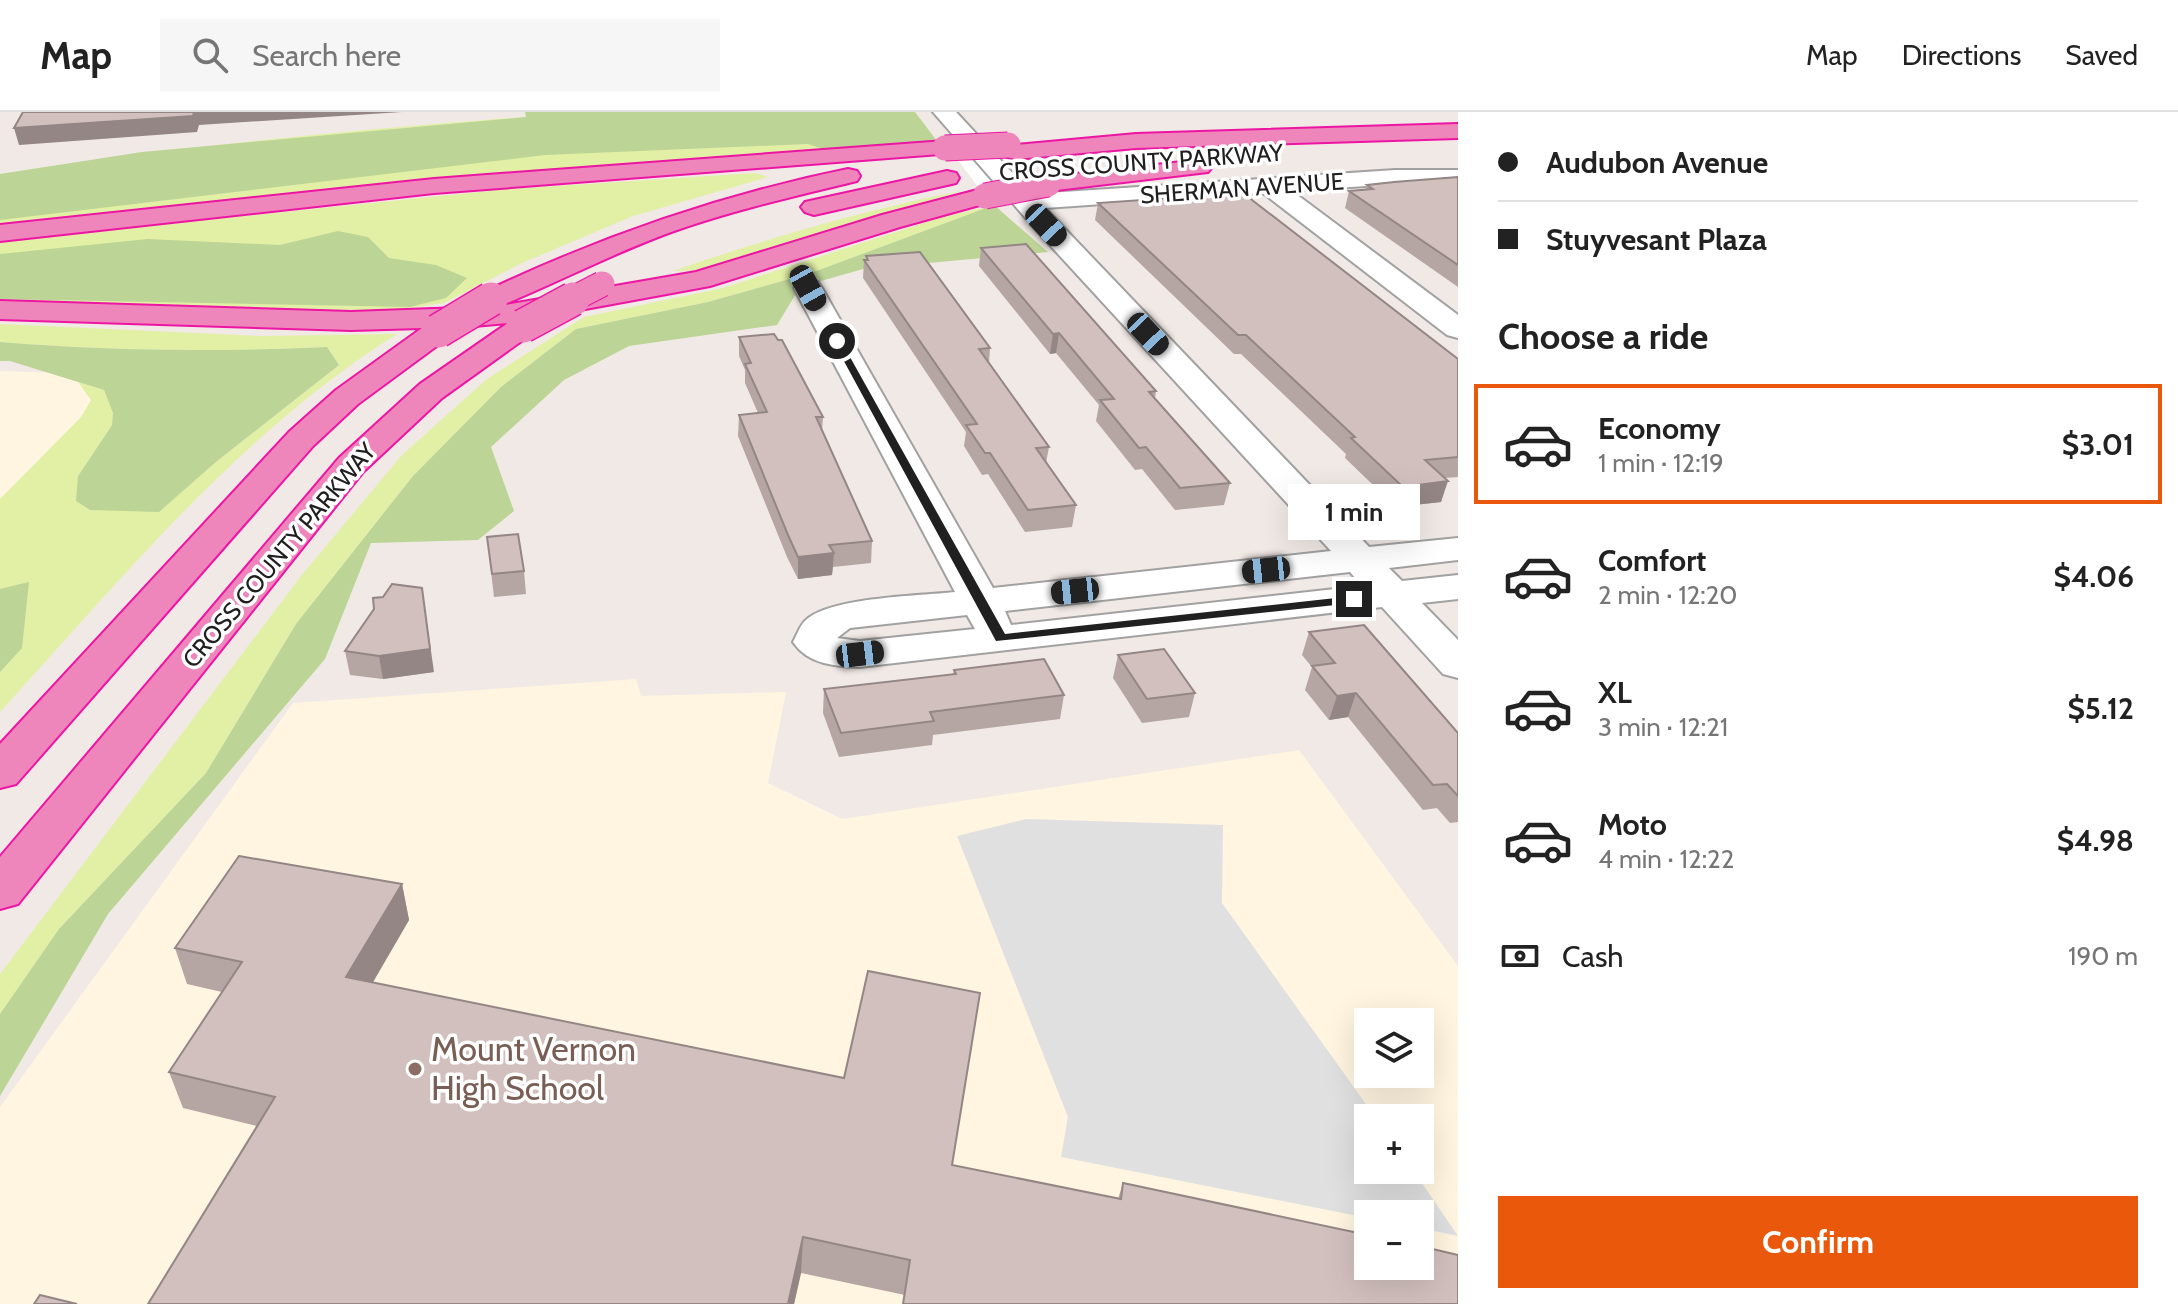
<!DOCTYPE html>
<html lang="en">
<head>
<meta charset="utf-8">
<style>
	body { margin:0; font-family:Cabin,sans-serif; background:#f6f6f6; color:#222; height:100vh; display:flex; flex-direction:column; font-size:30px; white-space:nowrap }
	* { box-sizing:border-box; margin:0 }
	p { font-size:26px; color:#767676 }
	.icon { flex:none; width:44px; height:44px; fill:none; stroke:currentColor; stroke-width:2; stroke-linecap:round; stroke-linejoin:round }
	.map { position:relative; flex:1; overflow:hidden }
	.drawer { display:flex; flex-direction:column; background:#fff; width:720px }
	.drawer>* { flex:none }
	.hud { display:grid; align-content:center; height:176px; padding:0 40px; background:#fff }
	.fabs { position:absolute; left:1354px; top:896px; display:grid; gap:16px }
	.fabs a { display:grid; place-items:center; width:80px; height:80px; border-radius:0px; background:#fff; box-shadow:0 8px 32px #0002; font-size:40px }
	.end { position:absolute; width:36px; height:36px; margin:-18px; border:10px solid #202020; background:#fff; box-shadow:0 0 0 4px #fff }
	.from { border-radius:50% }
	.bubble { position:absolute; height:56px; border-radius:0px; background:#fff; box-shadow:0 8px 32px #0002; font-size:26px; font-weight:700; line-height:56px; text-align:center }
	.car { position:absolute; width:24px; height:48px; margin:-24px -12px; border-radius:10px; box-shadow:0 0 6px 2px #0007; background:linear-gradient(#222 24%,#8ab4d8 0 40%,#222 0 76%,#8ab4d8 0 86%,#222 0) }
	.hud b { display:flex; align-items:center; gap:28px; height:76px; font-size:30px }
	.hud b+b { border-top:2px solid #e0e0e0 }
	.hud i { width:20px; height:20px; background:#222 }
	ul { padding:0; list-style:none }
	li { display:flex; align-items:center; gap:24px; height:120px; margin:0 16px 12px; padding:0 24px; border:4px solid transparent; border-radius:0px }
	li div { flex:1 }
	li b { display:block; font-size:30px }
	li em { font-style:normal; font-weight:700 }
	li.on { border-color:#ea580c }
	li>.icon { width:72px; height:72px; stroke-width:1.5 }
	h2 { padding:0 40px; font-size:36px; line-height:96px }
	.pay { display:flex; align-items:center; gap:20px; height:88px; padding:0 40px; font-size:30px }
	.pay p { margin-inline-start:auto }
	.primary-button { display:flex; gap:16px; margin-top:auto; padding:16px 40px }
	.primary-button a { flex:1; height:92px; border-radius:0px; background:#ea580c; color:#fff; font-size:32px; font-weight:700; line-height:92px; text-align:center }
	header { display:flex; align-items:center; gap:48px; box-sizing:border-box; height:112px; padding:0 40px; background:#fff; border-bottom:2px solid #e0e0e0 }
	header strong { font-size:38px }
	nav { display:flex; gap:44px; margin-inline-start:auto; font-size:28px }
	.search { width:560px; height:72px; background:#f6f6f6; display:flex; align-items:center; gap:20px; box-sizing:border-box; padding:0 28px; border-radius:0px; color:#767676; font-size:30px }
	main { display:flex; flex:1; min-height:0 }
	.map>svg:first-child { display:block }
	.education { fill:#fff5e0; fill-rule:evenodd }
	.grass { fill:#e2f0a6 }
	.forest { fill:#bcd496 }
	.parking { fill:#e0e0e0 }
	.pier { fill:#fff }
	.lines { fill:none; stroke-linecap:round; stroke-linejoin:round }
	.minor-casing { stroke:#a1a1a1; stroke-width:4 }
	.highway-casing { stroke:#ec15a4; stroke-width:4 }
	.minor { fill:#fff; fill-rule:evenodd }
	.highway { fill:#ef86bb; fill-rule:evenodd }
	.highway-bridge-far1-casing { stroke:#ec15a4; stroke-width:27; stroke-linecap:butt }
	.highway-bridge-casing { stroke:#ec15a4; stroke-width:36; stroke-linecap:butt }
	.highway-bridge-far1 { stroke:#ef86bb; stroke-width:25 }
	.highway-bridge { stroke:#ef86bb; stroke-width:33 }
	.wall { fill:#b5a5a3 }
	.shaded-wall { fill:#938685 }
	.building { fill:#d2c0be; stroke:#938685; stroke-width:2 }
	.route { fill:#202020 }
	.education-dot { fill:#8d6e63; stroke:#fff; stroke-width:3 }
	.labels { text-anchor:middle; dominant-baseline:central; stroke-width:7; stroke-linejoin:round; paint-order:stroke }
	.far-street-label { font-size:24px; fill:#202020; stroke:#fff }
	.near-education-label { font-size:34px; fill:#785e54; stroke:#fff; text-anchor:start }
</style>
</head>
<body>
<header>
<strong>Map</strong>
<div class="search"><svg class="icon" aria-label="search" viewBox="0 0 24 24"><circle cx="10" cy="10" r="6"/><path d="M15 15l6 6"/></svg>Search here</div>
<nav><a>Map</a><a>Directions</a><a>Saved</a></nav>
</header>
<main>
<div class="map">
<svg width="1458" height="1192" viewBox="0 0 1458 1192">
	<rect width="100%" height="100%" fill="#f1e9e5"/>
	<g class="education">
		<polygon points="0,259 263,267 0,540"/>
		<path d="M 636,567 L 641,584 L 786,580 L 768,671 L 842,707 L 1299,638 L 1458,854 L 1458,1192 L 0,1192 L 0,995 L 293,591 ZM 1368,910 L 1420,910 L 1420,962 L 1368,962 ZM 1368,1006 L 1420,1006 L 1420,1058 L 1368,1058 ZM 1368,1102 L 1420,1102 L 1420,1154 L 1368,1154 Z"/>
	</g>
	<g class="grass">
		<path d="M 592,0 L 915,0 L 937,29 L 328,77 L 0,114 L 0,62 C 196,31 394,14 592,0 Z"/>
		<polygon points="756,61 768,65 633,104 522,151 444,191 370,202 0,193 0,129 508,77"/>
		<path d="M 962,79 L 709,158 L 673,159 C 769,126 863,98 962,79 Z"/>
		<polygon points="994,93 811,161 708,190 576,217 501,275 413,364 296,512 206,661 60,816 0,902 0,862 301,464 402,343 487,267 584,205 723,176 939,106"/>
		<path d="M 0,212 L 260,224 L 397,222 C 241,320 123,465 0,600 L 0,387 L 81,305 L 91,288 L 78,270 L 104,278 L 114,301 L 112,313 L 78,364 L 158,400 L 217,349 L 339,253 L 327,235 C 217,240 110,239 0,230 Z"/>
	</g>
	<g class="forest">
		<polygon points="525,0 915,0 937,29 823,37 808,32 545,43 0,108 0,62 142,40 526,5"/>
		<polygon points="994,93 1048,140 863,157 800,175 777,213 629,234 564,268 491,335 514,399 478,428 371,431 325,547 108,802 0,984 0,902 59,817 206,661 296,512 413,364 501,275 576,217 708,190 811,161"/>
		<polygon points="338,119 368,125 389,146 436,153 467,166 446,186 410,195 0,187 0,142 148,127 280,133"/>
		<path d="M 0,230 C 110,239 217,240 327,235 L 339,253 L 217,349 L 159,400 L 90,398 L 76,389 L 78,364 L 112,313 L 113,301 L 104,278 L 10,249 L 0,249 Z"/>
		<polygon points="29,470 22,536 0,560 0,477"/>
	</g>
	<polygon class="parking" points="1026,707 1223,713 1222,791 1376,1006 1368,1006 1368,1058 1413,1058 1458,1124 1420,1116 1420,1102 1368,1102 1368,1106 1061,1045 1068,1005 957,724"/>
	<polygon class="pier" points="1015,40 1048,72 1058,81 985,84 957,47"/>
	<g class="lines">
		<defs>
			<path id="minor" d="M 933,0 L 956,0 L 1032,82 L 1395,58 L 1458,58 L 1458,72 L 1395,72 L 1292,79 L 1458,203 L 1458,226 L 1447,223 L 1263,81 L 1045,96 L 1369,435 L 1458,426 L 1458,448 L 1389,456 L 1402,469 L 1458,463 L 1458,487 L 1422,491 L 1458,528 L 1458,566 L 1443,562 L 1382,495 L 860,555 C 835,554 809,553 793,530 C 797,523 800,513 806,508 C 831,485 920,484 955,480 L 794,176 L 798,170 L 808,167 L 818,170 L 822,176 L 993,476 L 1331,439 L 1037,119 ZM 1350,460 L 1362,474 L 1011,513 L 1005,499 ZM 967,503 L 975,517 L 860,529 L 837,526 L 850,516 Z"/>
			<g id="highway">
				<polygon points="1458,12 1458,26 1136,36 1015,47 1007,45 1003,40 1007,35 1015,33 1136,22"/>
				<polygon points="945,29 953,31 957,36 953,41 434,81 0,129 0,113 434,67"/>
				<polygon points="1200,48 1208,50 1212,55 1208,60 1048,79 1039,77 1036,72 1039,67 1048,65"/>
				<path d="M 848,57 L 857,59 L 860,64 L 857,69 C 795,84 734,98 674,119 C 615,140 559,170 500,194 L 696,160 L 882,103 L 985,76 L 994,79 L 998,84 L 994,89 L 900,115 L 710,174 L 531,207 L 538,214 L 534,220 L 442,286 L 363,360 L 18,792 L 0,797 L 0,745 L 339,346 L 420,272 L 508,211 L 451,216 L 453,219 L 449,225 L 358,292 L 313,334 L 16,672 L 0,676 L 0,632 L 289,320 L 336,278 L 422,216 L 351,218 L 0,207 L 0,189 L 351,200 L 488,195 L 482,193 L 478,187 L 482,181 C 600,125 720,83 848,57 Z"/>
				<polygon points="947,59 956,61 959,66 956,71 814,103 805,100 801,95 805,90"/>
			</g>
		</defs>
		<use href="#minor" class="minor-casing"/>
		<use href="#highway" class="highway-casing"/>
		<use href="#minor" class="minor"/>
		<use href="#highway" class="highway"/>
		<defs>
			<g id="highway-bridge-far1">
				<polyline points="945,36 1008,33"/>
				<polyline points="985,84 1048,72"/>
				<polyline points="488,189 492,187"/>
				<polyline points="569,189 602,172"/>
			</g>
			<g id="highway-bridge">
				<polyline points="523,214 573,187"/>
				<polyline points="438,219 491,187"/>
			</g>
		</defs>
		<use href="#highway-bridge-far1" class="highway-bridge-far1-casing"/>
		<use href="#highway-bridge" class="highway-bridge-casing"/>
		<use href="#highway-bridge-far1" class="highway-bridge-far1"/>
		<use href="#highway-bridge" class="highway-bridge"/>
	</g>
	<g class="wall">
		<polygon points="1458,65 1458,175 1345,96 1349,79 1365,78 1367,73"/>
		<polygon points="1098,91 1458,247 1458,365 1445,366 1441,390 1396,395 1345,346 1346,342 1241,242 1234,242 1095,108"/>
		<polygon points="981,136 1156,279 1155,286 1230,371 1224,393 1175,398 1142,357 1135,358 1096,309 1099,293 1056,241 1050,242 979,154"/>
		<polygon points="866,144 990,236 989,251 1049,335 1046,351 1076,393 1072,415 1025,420 988,362 982,363 964,334 966,320 863,166 864,148 866,148"/>
		<polygon points="739,225 823,305 822,319 872,429 871,451 833,455 832,463 798,467 787,445 738,324 739,303 758,301 745,271 745,258 739,244"/>
		<polygon points="487,425 524,459 526,482 494,485"/>
		<polygon points="374,497 434,560 383,567 350,563 345,539"/>
		<polygon points="1309,520 1458,621 1458,710 1450,711 1437,696 1423,698 1348,605 1329,608 1305,578 1312,555 1302,543"/>
		<polygon points="1118,543 1195,581 1189,605 1142,611 1113,566"/>
		<polygon points="954,558 1064,583 1060,607 933,623 932,633 839,645 823,601 824,577 953,562"/>
		<polygon points="402,772 409,808 373,870 952,1053 1118,1087 1123,1071 1368,1123 905,1183 801,1161 794,1192 148,1192 257,1014 183,996 169,960 222,880 187,872 175,836"/>
	</g>
	<g class="shaded-wall">
		<polygon points="194,0 402,0 199,13 197,20 19,33 14,16"/>
		<polygon points="1059,221 1056,241 1050,242 1053,222"/>
		<polygon points="1448,369 1441,390 1396,395 1403,375"/>
		<polygon points="834,441 832,463 798,467 798,445"/>
		<polygon points="422,476 434,560 383,567 379,544"/>
		<polygon points="1356,581 1348,605 1329,608 1337,584"/>
		<polygon points="402,772 409,808 355,901 346,865"/>
		<polygon points="803,1125 801,1161 794,1192 788,1192"/>
	</g>
	<g class="building">
		<polygon points="23,0 194,0 193,4 14,16"/>
		<polygon points="1458,65 1458,153 1349,79 1373,77 1367,73 1394,70"/>
		<polygon points="1243,81 1458,247 1458,345 1425,348 1448,369 1403,375 1351,326 1355,325 1246,223 1238,223 1098,91"/>
		<polygon points="1026,132 1156,279 1149,280 1230,371 1180,376 1146,335 1139,336 1100,288 1114,287 1059,221 1053,222 981,136"/>
		<polygon points="920,140 990,236 979,237 1049,335 1036,336 1076,393 1028,398 990,341 985,341 966,313 977,312 864,148 868,148 866,144"/>
		<polygon points="774,222 778,228 782,228 823,305 816,305 872,429 829,433 834,441 798,445 788,423 739,303 767,300 745,252 751,251 739,225"/>
		<polygon points="518,422 524,459 492,462 487,425"/>
		<polygon points="392,472 422,476 430,537 379,544 345,539 374,497 373,486 383,485"/>
		<polygon points="1364,513 1458,621 1458,684 1447,672 1433,673 1356,581 1337,584 1312,554 1335,551 1309,520"/>
		<polygon points="1164,537 1195,581 1147,587 1118,543"/>
		<polygon points="1044,547 1064,583 930,600 934,609 841,621 824,577 956,562 954,558"/>
		<polygon points="239,744 402,772 346,865 844,966 868,859 980,881 952,1053 1121,1087 1123,1071 1368,1123 1368,1154 1420,1154 1420,1134 1458,1143 1458,1192 903,1192 910,1148 803,1125 788,1192 148,1192 275,985 169,960 242,850 175,836"/>
		<polygon points="40,1183 77,1192 34,1192"/>
	</g>
	<polygon class="route" points="837,226 841,229 1005,522 1354,484 1360,487 1354,491 996,529 833,229"/>
	<circle class="education-dot" cx="415" cy="957" r="8"/>
	<g class="labels">
		<g class="far-street-label">
			<text transform="translate(1141 50) rotate(-4)">CROSS COUNTY PARKWAY</text>
			<text transform="translate(1242 76) rotate(-4)">SHERMAN AVENUE</text>
			<text transform="translate(279 443) rotate(-50)">CROSS COUNTY PARKWAY</text>
		</g>
		<g class="near-education-label">
			<text x="431" y="937">Mount Vernon<tspan x="431" dy="39">High School</tspan></text>
		</g>
	</g>
</svg>
<div class="fabs">
<a><svg class="icon" aria-label="layers" viewBox="0 0 24 24"><path d="M12 4l9 5-9 5-9-5zM3 14l9 5 9-5"/></svg></a>
<a>+</a>
<a>−</a>
</div>
<i class="end from" style="left:837px;top:229px"></i>
<i class="end" style="left:1354px;top:487px"></i>
<div class="bubble" style="left:1288px;top:372px;width:132px">1 min</div>
<i class="car" style="left:1046px;top:113px;rotate:137deg"></i>
<i class="car" style="left:808px;top:176px;rotate:151deg"></i>
<i class="car" style="left:1148px;top:222px;rotate:137deg"></i>
<i class="car" style="left:1266px;top:458px;rotate:264deg"></i>
<i class="car" style="left:1075px;top:479px;rotate:264deg"></i>
<i class="car" style="left:860px;top:542px;rotate:83deg"></i>
</div>
<section class="drawer">
<div class="hud">
<b><i class="from"></i>Audubon Avenue</b>
<b><i></i>Stuyvesant Plaza</b>
</div>
<h2>Choose a ride</h2>
<ul>
<li class="on"><svg class="icon" aria-label="car" viewBox="0 0 24 24"><path d="M5 17H2v-5l4-1 3-4h7l3 4 3 1v5h-3M9 17h6M6 11h13"/><circle cx="7" cy="17" r="2"/><circle cx="17" cy="17" r="2"/></svg><div><b>Economy</b><p>1 min · 12:19</p></div><em>$3.01</em></li>
<li><svg class="icon" aria-label="car" viewBox="0 0 24 24"><path d="M5 17H2v-5l4-1 3-4h7l3 4 3 1v5h-3M9 17h6M6 11h13"/><circle cx="7" cy="17" r="2"/><circle cx="17" cy="17" r="2"/></svg><div><b>Comfort</b><p>2 min · 12:20</p></div><em>$4.06</em></li>
<li><svg class="icon" aria-label="car" viewBox="0 0 24 24"><path d="M5 17H2v-5l4-1 3-4h7l3 4 3 1v5h-3M9 17h6M6 11h13"/><circle cx="7" cy="17" r="2"/><circle cx="17" cy="17" r="2"/></svg><div><b>XL</b><p>3 min · 12:21</p></div><em>$5.12</em></li>
<li><svg class="icon" aria-label="car" viewBox="0 0 24 24"><path d="M5 17H2v-5l4-1 3-4h7l3 4 3 1v5h-3M9 17h6M6 11h13"/><circle cx="7" cy="17" r="2"/><circle cx="17" cy="17" r="2"/></svg><div><b>Moto</b><p>4 min · 12:22</p></div><em>$4.98</em></li>
</ul>
<div class="pay"><svg class="icon" aria-label="cash" viewBox="0 0 24 24"><path d="M3 7h18v10H3z"/><circle cx="12" cy="12" r="2"/></svg>Cash<p>190 m</p></div>
<div class="primary-button"><a>Confirm</a></div>
</section>
</main>
</body>
</html>
